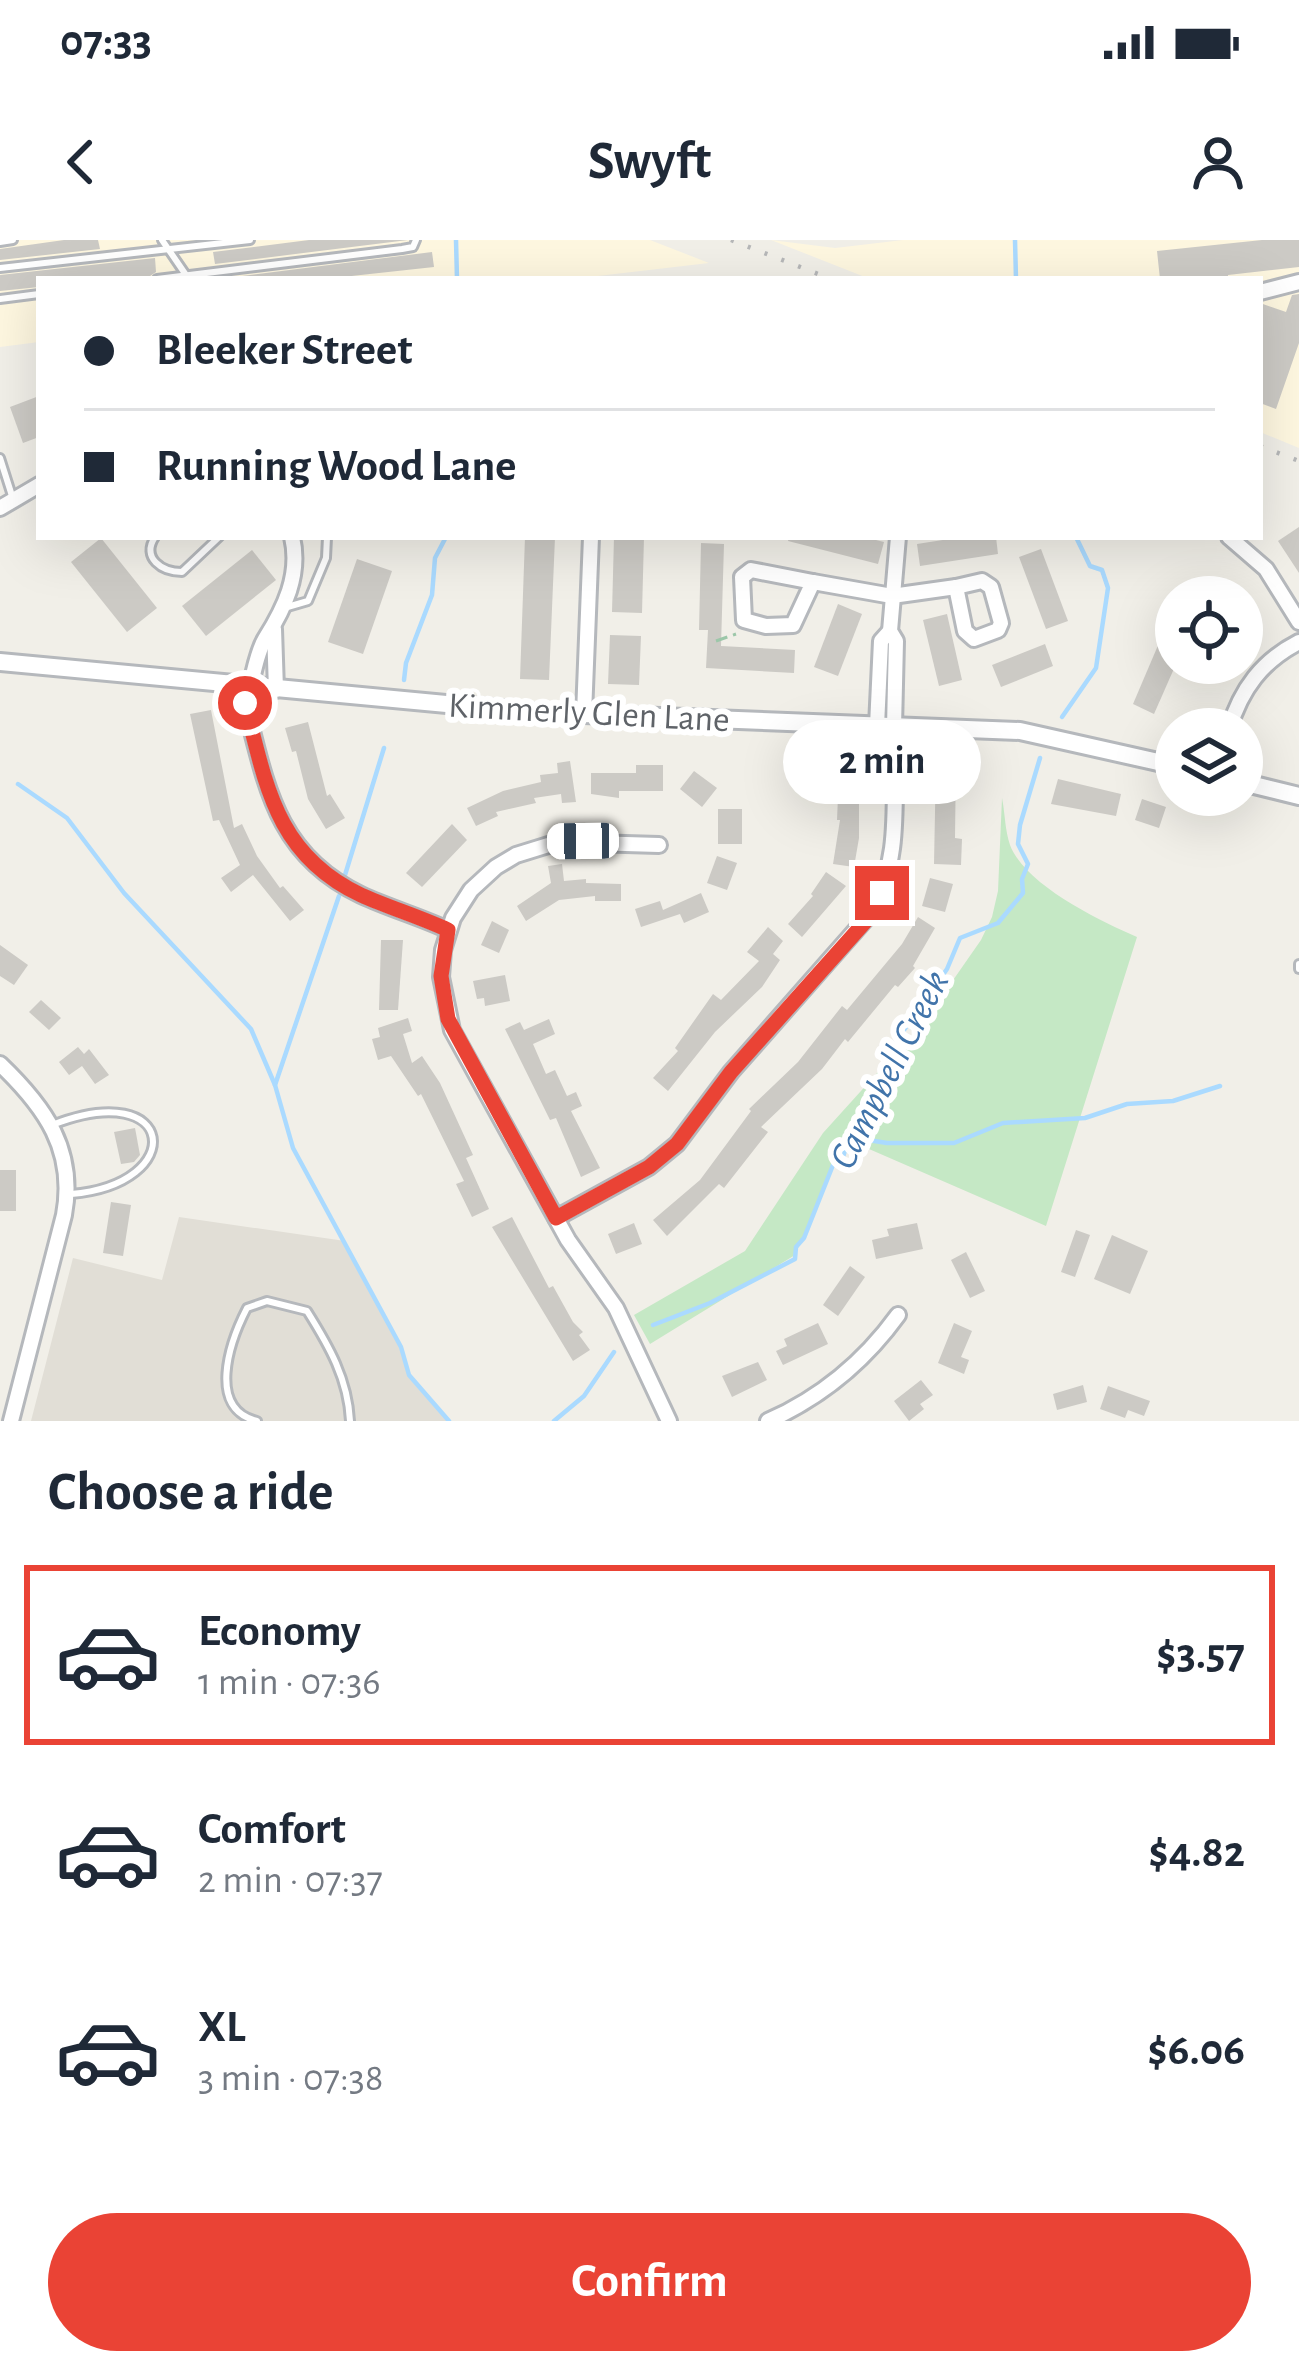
<!DOCTYPE html>
<html lang="en">
<head>
<meta charset="utf-8">
<style>
	body { margin:0; font-family:"Alegreya Sans",sans-serif; background:#f2f2f3; color:#1f2937; height:100vh; display:flex; flex-direction:column; font-size:45px; white-space:nowrap }
	* { box-sizing:border-box; margin:0 }
	p { font-size:39px; color:#747a83 }
	.icon { flex:none; width:66px; height:66px; fill:none; stroke:currentColor; stroke-width:2; stroke-linecap:round; stroke-linejoin:round }
	.map { position:relative; height:1181px; overflow:hidden }
	.drawer { display:flex; flex-direction:column; background:#fff; flex:1 }
	.drawer>* { flex:none }
	.top-card { position:absolute; left:36px; top:36px; width:1227px; height:264px; border-radius:0px; box-shadow:0 12px 48px #0002; display:grid; align-content:center; height:264px; padding:0 48px; background:#fff }
	.tools { position:absolute; left:1155px; top:336px; display:grid; gap:24px }
	.tools a { display:grid; place-items:center; width:108px; height:108px; border-radius:50%; background:#fff; box-shadow:0 12px 48px #0002; font-size:60px }
	.end { position:absolute; width:54px; height:54px; margin:-27px; border:15px solid #ea4335; background:#fff; box-shadow:0 0 0 6px #fff }
	.from { border-radius:50% }
	.bubble { position:absolute; height:84px; border-radius:42px; background:#fff; box-shadow:0 12px 48px #0002; font-size:39px; font-weight:700; line-height:84px; text-align:center }
	.car { position:absolute; width:36px; height:72px; margin:-36px -18px; border-radius:15px; box-shadow:0 0 9px 3px #0007; background:linear-gradient(#fff 24%,#345 0 40%,#fff 0 76%,#345 0 86%,#fff 0) }
	.top-card b { display:flex; align-items:center; gap:42px; height:114px; font-size:45px }
	.top-card b+b { border-top:3px solid #e0e1e3 }
	.top-card i { width:30px; height:30px; background:#1f2937 }
	ul { padding:0; list-style:none }
	li { display:flex; align-items:center; gap:36px; height:180px; margin:0 24px 18px; padding:0 24px; border:6px solid transparent; border-radius:0px }
	li div { flex:1 }
	li b { display:block; font-size:45px }
	li em { font-style:normal; font-weight:700 }
	li.active { border-color:#ea4335 }
	li>.icon { width:108px; height:108px; stroke-width:1.5 }
	h2 { padding:0 48px; font-size:54px; line-height:144px }
	.primary-button { display:flex; gap:24px; margin-top:auto; padding:24px 48px }
	.primary-button a { flex:1; height:138px; border-radius:72px; background:#ea4335; color:#fff; font-size:48px; font-weight:700; line-height:138px; text-align:center }
	.status { display:flex; justify-content:space-between; align-items:center; height:84px; padding:0 60px; background:#fff; direction:ltr }
	.status svg { height:33px; fill:currentColor }
	header { display:flex; justify-content:space-between; align-items:center; height:156px; padding:0 48px; background:#fff; font-size:54px; font-weight:700 }
	.map>svg:first-child { display:block }
	.commercial { fill:#fef7e0 }
	.education { fill:#e1ded6 }
	.green { fill:#c5e8c5 }
	.lines { fill:none; stroke-linecap:round; stroke-linejoin:round }
	.stream { stroke:#aadaff; stroke-width:4.5 }
	.building { fill:#cccac5 }
	.service-casing { stroke:#b5b8bc; stroke-width:12 }
	.minor-casing { stroke:#b5b8bc; stroke-width:20 }
	.tertiary-casing { stroke:#b5b8bc; stroke-width:22 }
	.path { stroke:#9cc7a9; stroke-width:3; stroke-dasharray:12 6; stroke-linecap:butt }
	.service { stroke:#fff; stroke-width:6 }
	.minor { stroke:#fff; stroke-width:14 }
	.tertiary { stroke:#fff; stroke-width:16 }
	.rail { stroke:#b6b7b8; stroke-width:4.5; stroke-dasharray:3 15; stroke-linecap:butt }
	.route { stroke:#ea4335; stroke-width:15 }
	.labels { text-anchor:middle; dominant-baseline:central; stroke-width:12; stroke-linejoin:round; paint-order:stroke }
	.street-label { font-size:36px; fill:#5f6368; stroke:#fff }
	.water-label { font-size:39px; font-style:italic; fill:#4174aa; stroke:#fff }
</style>
</head>
<body>
<div class="status"><b>07:33</b><svg viewBox="0 0 49 12"><path d="M0 12V9h3v3zM5 12V6h3v6zM10 12V3h3v9zM15 12V0h3v12zM26 1h20v11H26zM47 4h2v5h-2z"/></svg></div>
<header><svg class="icon" aria-label="back" viewBox="0 0 24 24"><path d="M15 5l-7 7 7 7"/></svg>Swyft<svg class="icon" aria-label="person" viewBox="0 0 24 24"><circle cx="12" cy="8" r="4"/><path d="M4 21q1-7 8-7t8 7"/></svg></header>
<div class="map">
<svg width="1299" height="1181" viewBox="0 0 1299 1181">
	<rect width="100%" height="100%" fill="#f1efe8"/>
	<g class="commercial">
		<polygon points="0,0 650,0 709,23 572,39 39,39 39,102 0,107"/>
		<polygon points="771,0 835,8 903,0 1299,0 1299,208 1260,192 1260,39 870,39"/>
	</g>
	<polygon class="education" points="179,977 345,1001 401,1107 409,1135 449,1181 31,1181 73,1018 162,1040"/>
	<path class="green" d="M 1002,558 C 1005,573 1005,591 1010,605 C 1025,645 1100,681 1137,697 L 1046,986 L 846,899 L 795,1015 L 650,1104 L 634,1075 L 745,1011 L 823,893 L 926,779 L 981,700 L 992,677 L 998,651 Z"/>
	<g class="lines">
		<g class="stream">
			<polyline points="456,0 457,39"/>
			<polyline points="1015,0 1016,39"/>
			<polyline points="404,440 406,423 432,355 435,318 446,297"/>
			<polyline points="1062,477 1096,428 1108,348 1102,330 1090,326 1076,297"/>
			<polyline points="18,544 67,578 124,653 251,789 275,845 293,908 401,1107 409,1135 449,1181"/>
			<polyline points="345,635 384,508"/>
			<polyline points="275,845 339,656"/>
			<polyline points="849,897 887,903 954,903 1003,883 1085,878 1127,864 1173,861 1220,846"/>
			<polyline points="653,1085 710,1063 795,1019 796,1007 804,998 833,925 843,917 849,897 891,826 892,807 947,729 960,698 998,683 1023,653 1022,639 1028,624 1018,604 1020,585 1040,518"/>
			<polyline points="554,1181 584,1156 614,1112"/>
		</g>
	</g>
	<g class="building">
		<polygon points="64,0 98,0 100,9 0,20 0,9"/>
		<polygon points="309,0 408,0 215,24 213,12"/>
		<polygon points="1262,0 1299,0 1299,27 1228,35 1228,39 1160,39 1157,11"/>
		<polygon points="432,12 434,27 324,39 219,39"/>
		<polygon points="155,18 156,32 150,36 39,39 39,47 0,51 0,35"/>
		<polygon points="1299,54 1299,103 1276,169 1260,163 1260,63 1286,72 1292,55"/>
		<polygon points="39,156 39,197 23,203 10,167"/>
		<polygon points="1299,287 1299,333 1278,301"/>
		<polygon points="525,297 555,297 549,440 520,439"/>
		<polygon points="614,297 644,297 642,373 612,372"/>
		<polygon points="789,297 864,297 884,302 878,324 788,301"/>
		<polygon points="962,297 996,297 998,314 920,326 917,304"/>
		<polygon points="101,298 157,368 127,392 71,322"/>
		<polygon points="701,303 724,304 721,406 795,410 794,433 706,428 708,390 699,390"/>
		<polygon points="1041,309 1068,381 1046,389 1019,317"/>
		<polygon points="252,310 276,340 206,396 182,366"/>
		<polygon points="357,319 392,331 363,414 328,402"/>
		<polygon points="838,364 862,374 838,436 814,427"/>
		<polygon points="947,374 962,440 939,446 923,380"/>
		<polygon points="610,395 641,396 639,445 608,444"/>
		<polygon points="1159,403 1176,411 1176,424 1154,474 1133,464"/>
		<polygon points="1045,404 1053,426 1001,447 992,425"/>
		<polygon points="211,470 234,588 242,584 257,616 280,648 283,646 304,670 290,681 253,635 231,652 221,638 240,625 219,580 213,581 190,474"/>
		<polygon points="308,482 327,556 330,554 345,578 326,589 308,559 296,511 292,512 285,488"/>
		<polygon points="840,510 859,510 859,598 854,627 833,624 840,580 837,580"/>
		<polygon points="936,520 956,520 955,598 962,599 961,625 934,624"/>
		<polygon points="570,521 576,562 562,563 561,554 534,558 536,563 496,572 498,576 476,586 467,568 503,551 541,542 540,535 558,533 557,523"/>
		<polygon points="636,525 663,525 663,551 619,551 619,558 591,554 591,533 636,533"/>
		<polygon points="694,531 717,548 702,567 680,549"/>
		<polygon points="1058,539 1121,554 1116,576 1051,564"/>
		<polygon points="1142,559 1166,567 1159,588 1135,580"/>
		<rect x="718" y="569" width="24" height="35"/>
		<polygon points="452,584 467,600 422,647 406,633"/>
		<polygon points="717,616 737,623 727,650 707,643"/>
		<polygon points="562,624 564,641 586,639 586,643 621,644 621,661 595,661 595,656 559,660 526,681 517,666 551,643 548,626"/>
		<polygon points="826,632 846,646 802,697 788,684 813,656 811,654"/>
		<polygon points="930,638 953,644 945,672 922,666"/>
		<polygon points="701,653 709,672 684,683 680,674 641,687 635,669 660,661 663,670"/>
		<polygon points="918,677 935,688 913,726 915,728 898,747 895,745 848,802 845,799 822,829 761,887 768,892 724,948 719,944 667,996 653,980 700,940 751,871 749,869 798,822 842,766 847,770 902,704"/>
		<polygon points="492,681 509,690 499,713 481,705"/>
		<polygon points="768,687 783,701 773,714 780,720 762,747 715,792 668,851 653,838 678,811 675,808 713,754 721,760 759,721 747,712"/>
		<polygon points="381,700 403,700 398,770 379,770"/>
		<polygon points="0,705 28,725 14,745 0,736"/>
		<polygon points="505,735 510,761 485,766 484,758 477,759 473,741"/>
		<polygon points="41,760 61,778 49,790 29,772"/>
		<polygon points="408,778 412,791 403,794 412,823 422,816 440,843 473,915 466,918 489,969 472,977 456,944 464,941 421,854 418,856 391,816 378,820 372,799 380,797 378,788"/>
		<polygon points="549,779 555,794 533,804 546,834 555,830 567,856 576,852 582,866 571,871 600,928 581,937 556,878 550,880 505,789 520,782 524,790"/>
		<polygon points="78,807 84,814 89,809 109,835 95,844 82,826 69,835 59,822"/>
		<polygon points="135,888 140,915 134,922 121,924 114,892"/>
		<rect x="0" y="930" width="16" height="41"/>
		<polygon points="111,962 131,965 123,1016 103,1013"/>
		<polygon points="512,977 549,1048 553,1046 573,1082 583,1092 579,1095 590,1110 573,1121 492,987"/>
		<polygon points="634,983 642,1004 616,1014 608,994"/>
		<polygon points="917,983 923,1009 876,1019 872,1000 889,996 887,989"/>
		<polygon points="1076,990 1090,995 1075,1037 1061,1032"/>
		<polygon points="1112,995 1148,1011 1130,1054 1094,1039"/>
		<polygon points="966,1012 985,1051 970,1058 951,1020"/>
		<polygon points="850,1026 865,1037 838,1076 823,1065"/>
		<polygon points="818,1083 828,1104 783,1125 776,1111 787,1106 784,1099"/>
		<polygon points="954,1083 972,1091 961,1117 969,1120 964,1134 938,1123"/>
		<polygon points="758,1122 767,1140 732,1157 722,1136"/>
		<polygon points="921,1140 933,1155 920,1164 924,1169 909,1181 894,1161"/>
		<polygon points="1083,1145 1087,1162 1057,1170 1053,1154"/>
		<polygon points="1108,1146 1150,1161 1144,1176 1128,1170 1125,1178 1100,1169"/>
	</g>
	<g class="lines">
		<defs>
			<g id="service">
				<polyline points="162,0 186,35"/>
				<polyline points="0,2 13,0"/>
				<polyline points="0,28 250,0"/>
				<polyline points="157,39 402,9 413,7 416,0"/>
				<polyline points="0,59 39,54"/>
				<polyline points="0,218 13,259"/>
				<path d="M 155,297 C 141,318 162,332 182,332 L 219,297"/>
				<polyline points="284,368 308,361 326,318 327,297"/>
				<polyline points="1299,724 1299,729"/>
				<path d="M 52,885 C 177,836 189,944 71,954"/>
				<path d="M 257,1181 C 207,1169 229,1103 247,1068 L 267,1061 L 307,1071 C 329,1106 348,1139 350,1181"/>
			</g>
			<g id="minor">
				<polyline points="1260,52 1299,42"/>
				<polyline points="0,268 39,245"/>
				<polyline points="1229,297 1266,329 1299,382"/>
				<polygon points="751,330 813,342 793,385 766,386 744,380 742,337"/>
				<polygon points="982,341 991,347 1001,383 998,390 974,399 965,391 956,347"/>
				<polyline points="813,342 892,356 956,347"/>
				<polyline points="274,389 276,450"/>
				<path d="M 250,447 C 254,433 257,412 265,399 C 284,369 301,335 292,297"/>
				<path d="M 245,463 C 266,545 276,615 361,655 C 389,668 420,677 448,690"/>
				<polyline points="584,474 591,297"/>
				<polyline points="877,486 881,401 890,391"/>
				<polyline points="894,487 896,401 890,391 898,297"/>
				<path d="M 1229,489 C 1241,449 1262,421 1299,402"/>
				<polyline points="659,605 558,602 516,615 496,627 471,650 453,678 443,710 441,737 452,790 568,1000 616,1068 669,1181"/>
				<path d="M 0,824 C 45,867 76,910 64,975 L 11,1181"/>
				<path d="M 556,978 L 649,927 L 677,904 L 731,832 L 871,673 C 900,622 894,569 895,512"/>
				<path d="M 768,1181 C 822,1157 864,1122 898,1075"/>
			</g>
			<g id="tertiary">
				<polyline points="0,422 532,472 1020,491 1176,526"/>
				<polyline points="1242,542 1299,556"/>
			</g>
		</defs>
		<use href="#service" class="service-casing"/>
		<use href="#minor" class="minor-casing"/>
		<use href="#tertiary" class="tertiary-casing"/>
		<polyline class="path" points="716,401 736,394"/>
		<use href="#service" class="service"/>
		<use href="#minor" class="minor"/>
		<use href="#tertiary" class="tertiary"/>
		<g class="rail">
			<polyline points="731,0 831,39"/>
			<polyline points="1260,206 1299,221"/>
		</g>
	</g>
	<g class="lines">
		<path class="route" d="M 245,463 C 266,545 276,615 361,655 C 390,668 420,677 448,690 L 441,736 L 448,779 L 556,978 L 649,927 L 677,904 L 731,832 L 865,682 L 882,653"/>
	</g>
	<g class="labels">
		<g class="street-label">
			<text transform="translate(589 473) rotate(3)">Kimmerly Glen Lane</text>
		</g>
		<g class="water-label">
			<text transform="translate(890 830) rotate(-63)">Campbell Creek</text>
		</g>
	</g>
</svg>
<div class="tools">
<a><svg class="icon" aria-label="locate" viewBox="0 0 24 24"><circle cx="12" cy="12" r="6"/><path d="M12 2v4M12 18v4M2 12h4M18 12h4"/></svg></a>
<a><svg class="icon" aria-label="layers" viewBox="0 0 24 24"><path d="M12 4l9 5-9 5-9-5zM3 14l9 5 9-5"/></svg></a>
</div>
<i class="end from" style="left:245px;top:463px"></i>
<i class="end" style="left:882px;top:653px"></i>
<div class="bubble" style="left:783px;top:480px;width:198px">2 min</div>
<i class="car" style="left:583px;top:601px;rotate:269deg"></i>
<div class="top-card">
<b><i class="from"></i>Bleeker Street</b>
<b><i></i>Running Wood Lane</b>
</div>
</div>
<section class="drawer">
<h2>Choose a ride</h2>
<ul>
<li class="active"><svg class="icon" aria-label="car" viewBox="0 0 24 24"><path d="M5 17H2v-5l4-1 3-4h7l3 4 3 1v5h-3M9 17h6M6 11h13"/><circle cx="7" cy="17" r="2"/><circle cx="17" cy="17" r="2"/></svg><div><b>Economy</b><p>1 min · 07:36</p></div><em>$3.57</em></li>
<li><svg class="icon" aria-label="car" viewBox="0 0 24 24"><path d="M5 17H2v-5l4-1 3-4h7l3 4 3 1v5h-3M9 17h6M6 11h13"/><circle cx="7" cy="17" r="2"/><circle cx="17" cy="17" r="2"/></svg><div><b>Comfort</b><p>2 min · 07:37</p></div><em>$4.82</em></li>
<li><svg class="icon" aria-label="car" viewBox="0 0 24 24"><path d="M5 17H2v-5l4-1 3-4h7l3 4 3 1v5h-3M9 17h6M6 11h13"/><circle cx="7" cy="17" r="2"/><circle cx="17" cy="17" r="2"/></svg><div><b>XL</b><p>3 min · 07:38</p></div><em>$6.06</em></li>
</ul>
<div class="primary-button"><a>Confirm</a></div>
</section>
</body>
</html>
